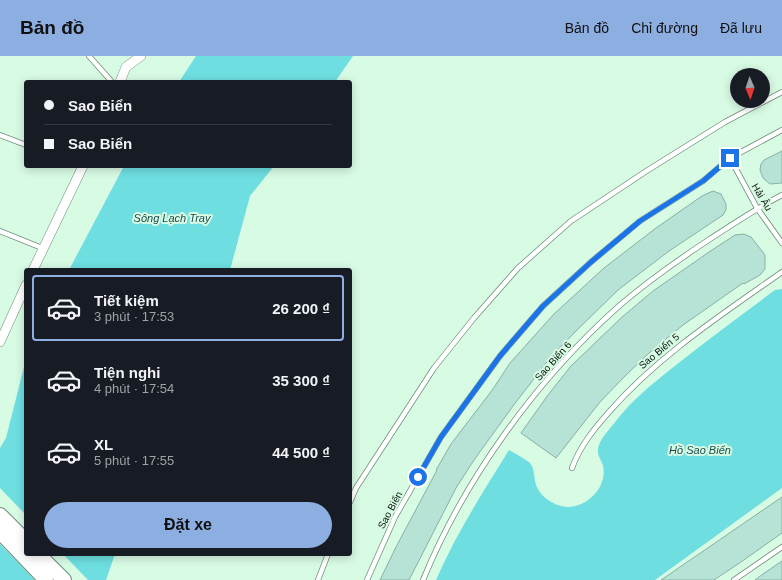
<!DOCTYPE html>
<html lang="vi">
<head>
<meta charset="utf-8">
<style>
	body { margin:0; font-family:Arial,sans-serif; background:#242831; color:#f1f3f6; height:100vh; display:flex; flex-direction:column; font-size:15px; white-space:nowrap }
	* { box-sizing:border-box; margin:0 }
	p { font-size:13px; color:#9ea1a6 }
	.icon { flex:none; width:22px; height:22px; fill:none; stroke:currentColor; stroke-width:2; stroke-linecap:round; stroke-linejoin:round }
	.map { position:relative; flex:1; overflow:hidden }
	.side { position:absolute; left:24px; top:212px; width:328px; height:288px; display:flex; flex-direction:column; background:#171b24; border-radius:4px; box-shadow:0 2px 10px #0003 }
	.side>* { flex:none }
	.top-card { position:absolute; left:24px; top:24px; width:328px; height:88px; border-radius:4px; box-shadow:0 2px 10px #0003; display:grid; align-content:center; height:88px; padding:0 20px; background:#171b24 }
	.needle { width:26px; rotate:178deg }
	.tools { position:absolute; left:730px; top:12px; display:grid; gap:8px }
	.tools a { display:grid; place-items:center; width:40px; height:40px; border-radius:50%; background:#171b24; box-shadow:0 2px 10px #0003; font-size:20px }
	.end { position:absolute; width:18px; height:18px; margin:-9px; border:5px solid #1a73e8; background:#fff; box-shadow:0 0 0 2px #fff }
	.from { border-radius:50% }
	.top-card b { display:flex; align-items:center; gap:14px; height:38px; font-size:15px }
	.top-card b+b { border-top:1px solid #363941 }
	.top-card i { width:10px; height:10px; background:#f1f3f6 }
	ul { padding:7px 0 0; list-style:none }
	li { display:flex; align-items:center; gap:12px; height:66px; margin:0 8px 6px; padding:0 12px; border:2px solid transparent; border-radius:4px }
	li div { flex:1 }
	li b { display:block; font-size:15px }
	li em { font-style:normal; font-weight:800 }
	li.on { border-color:#8caee0 }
	li>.icon { width:36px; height:36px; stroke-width:1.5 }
	.primary-button { display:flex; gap:8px; margin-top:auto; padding:8px 20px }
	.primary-button a { flex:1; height:46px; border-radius:24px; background:#8caee0; color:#111; font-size:16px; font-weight:800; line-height:46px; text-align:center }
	header { display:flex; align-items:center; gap:24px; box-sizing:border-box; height:56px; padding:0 20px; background:#8caee0; color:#111 }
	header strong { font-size:19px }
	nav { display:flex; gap:22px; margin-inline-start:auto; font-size:14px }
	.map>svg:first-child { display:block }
	.water { fill:#6edee1 }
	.pier { fill:#d8fbe4 }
	.building { fill:#b7e3d7; stroke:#86b0a5 }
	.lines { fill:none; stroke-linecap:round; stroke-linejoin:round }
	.service-casing { stroke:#6f907b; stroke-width:6 }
	.minor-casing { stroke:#6f907b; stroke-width:10 }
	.primary-casing { stroke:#6f907b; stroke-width:16 }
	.service { stroke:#fff; stroke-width:4.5 }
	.minor { stroke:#fff; stroke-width:9 }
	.primary { stroke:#fff; stroke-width:14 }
	.route { stroke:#1a73e8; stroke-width:5 }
	.labels { text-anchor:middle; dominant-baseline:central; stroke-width:4; stroke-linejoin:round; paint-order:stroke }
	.street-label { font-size:10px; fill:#0a160f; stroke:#d8fbe4 }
	.water-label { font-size:11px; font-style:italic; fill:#1a4c4d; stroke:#d8fbe4 }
</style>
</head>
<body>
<header>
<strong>Bản đồ</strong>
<nav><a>Bản đồ</a><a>Chỉ đường</a><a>Đã lưu</a></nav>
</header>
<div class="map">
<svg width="782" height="524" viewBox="0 0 782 524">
	<rect width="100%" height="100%" fill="#d8fbe4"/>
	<g class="water">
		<polygon points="196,0 353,0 335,26 179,26"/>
		<polygon points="124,110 274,110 250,140 230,214 69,214"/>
		<path d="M 782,233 L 782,432 L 655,524 L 436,524 C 456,478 483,436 509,394 C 516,398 524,402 530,407 C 534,412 534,419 535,425 C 538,440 553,450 568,451 C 588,451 608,430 603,410 C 602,405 598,401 598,396 C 597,385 610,373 616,365 C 631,345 652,328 671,313 C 705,286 740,260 775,234 Z"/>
		<polygon points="26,303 26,498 115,498 106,524 0,524 0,392 6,382"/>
	</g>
	<polygon class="pier" points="0,432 26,459 26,498 63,498 88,524 35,524 0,488"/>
	<g class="building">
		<polygon points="782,95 782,127 770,128 763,122 760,114 761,108 764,104"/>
		<polygon points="713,135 721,138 726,148 726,154 723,159 669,195 618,234 575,276 550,302 513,350 474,404 456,432 409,524 380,524 396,491 437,414 436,414 451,388 493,333 510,307 554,258 604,212 656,172 702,140"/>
		<polygon points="744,178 751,181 765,199 765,213 760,219 744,228 743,227 683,269 648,298 624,321 600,346 556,402 521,377 548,339 571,310 621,262 653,235 709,196 735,179"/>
		<polygon points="782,441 782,477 741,506 714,524 661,524"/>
		<polygon points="782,505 782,524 755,524 763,518"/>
	</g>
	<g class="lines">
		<defs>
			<g id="service">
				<polyline points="89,0 112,26"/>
				<polyline points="0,79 26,89"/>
				<polyline points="730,102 757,152 782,187"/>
				<polyline points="0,175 42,192"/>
				<path d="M 572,412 C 580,390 594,373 609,356 C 658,300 721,259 782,216"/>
				<polyline points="350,446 356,432 434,312 474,262 518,212 571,165 648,114 725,66 782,36"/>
				<polyline points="318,524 328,498"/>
				<polyline points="367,524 395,461 441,381 500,300 543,250 591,206 640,165 703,125 730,102 782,74"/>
				<path d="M 423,524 C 465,422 537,323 619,250 C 648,225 678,204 710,183 C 733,168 757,152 782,139"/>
				<polyline points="734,524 782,491"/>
			</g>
			<g id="minor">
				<polyline points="120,26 126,11 141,0"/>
				<polyline points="33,214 83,110"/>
				<polyline points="0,286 26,229"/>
			</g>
			<g id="primary">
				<polyline points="0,459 26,485"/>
				<polyline points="0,476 46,524"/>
				<polyline points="38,498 64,524"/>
			</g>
		</defs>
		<use href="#service" class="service-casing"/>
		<use href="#minor" class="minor-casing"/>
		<use href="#primary" class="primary-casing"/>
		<use href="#service" class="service"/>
		<use href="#minor" class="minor"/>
		<use href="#primary" class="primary"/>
	</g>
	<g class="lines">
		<polyline class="route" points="418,421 441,381 500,300 543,250 591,206 640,165 703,125 730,102"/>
	</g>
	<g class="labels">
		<g class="street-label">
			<text transform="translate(762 141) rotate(59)">Hải Âu</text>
			<text transform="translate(659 295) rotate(-40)">Sao Biển 5</text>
			<text transform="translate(553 305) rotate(-48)">Sao Biển 6</text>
			<text transform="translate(390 454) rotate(-62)">Sao Biển</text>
		</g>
		<g class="water-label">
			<text x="172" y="162">Sông Lạch Tray</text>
			<text x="700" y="394">Hồ Sao Biển</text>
		</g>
	</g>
</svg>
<div class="tools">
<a><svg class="needle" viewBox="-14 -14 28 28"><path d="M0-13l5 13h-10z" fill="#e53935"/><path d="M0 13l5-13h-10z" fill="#9ea1a6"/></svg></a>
</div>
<i class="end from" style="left:418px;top:421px"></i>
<i class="end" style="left:730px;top:102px"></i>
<div class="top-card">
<b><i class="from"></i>Sao Biển</b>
<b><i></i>Sao Biển</b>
</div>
<section class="side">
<ul>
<li class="on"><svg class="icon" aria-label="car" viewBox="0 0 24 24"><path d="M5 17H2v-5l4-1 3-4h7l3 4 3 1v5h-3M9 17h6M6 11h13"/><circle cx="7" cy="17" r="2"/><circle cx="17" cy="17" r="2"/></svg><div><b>Tiết kiệm</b><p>3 phút · 17:53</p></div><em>26 200 ₫</em></li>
<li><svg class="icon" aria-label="car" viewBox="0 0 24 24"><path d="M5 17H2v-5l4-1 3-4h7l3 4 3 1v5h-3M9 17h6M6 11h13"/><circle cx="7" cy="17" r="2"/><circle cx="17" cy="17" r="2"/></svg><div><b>Tiện nghi</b><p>4 phút · 17:54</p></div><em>35 300 ₫</em></li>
<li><svg class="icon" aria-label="car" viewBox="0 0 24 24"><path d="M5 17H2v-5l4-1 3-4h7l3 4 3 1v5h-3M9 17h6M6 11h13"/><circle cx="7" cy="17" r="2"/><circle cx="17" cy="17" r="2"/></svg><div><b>XL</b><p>5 phút · 17:55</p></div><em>44 500 ₫</em></li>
</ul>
<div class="primary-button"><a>Đặt xe</a></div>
</section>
</div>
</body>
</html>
